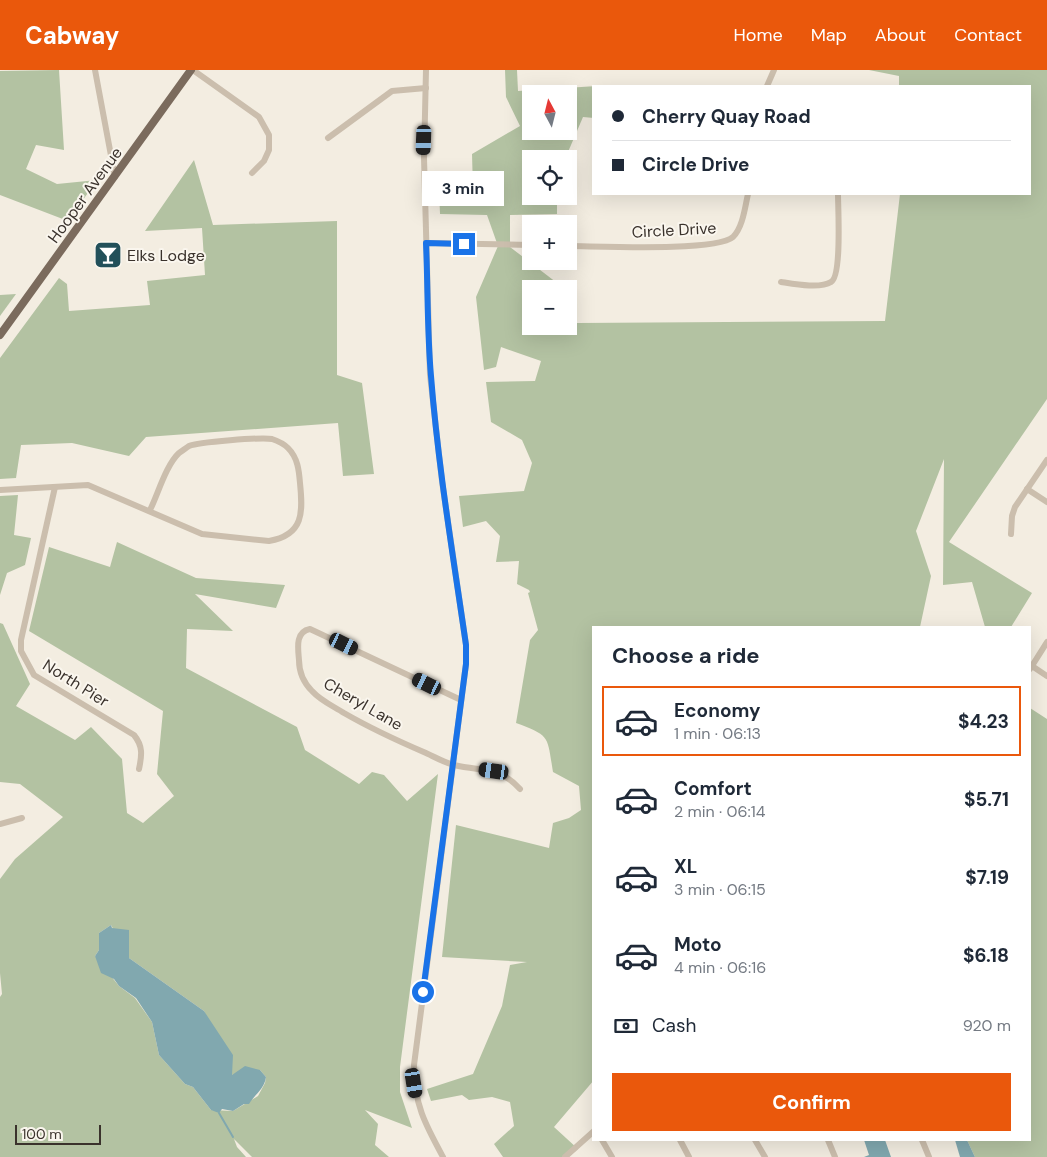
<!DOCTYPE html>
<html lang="en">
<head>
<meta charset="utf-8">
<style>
	body { margin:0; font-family:"DM Sans",sans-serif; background:#f6f6f7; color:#1f2937; height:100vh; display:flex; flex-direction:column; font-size:19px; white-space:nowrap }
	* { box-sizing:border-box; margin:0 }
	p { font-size:16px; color:#747a83 }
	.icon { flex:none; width:28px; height:28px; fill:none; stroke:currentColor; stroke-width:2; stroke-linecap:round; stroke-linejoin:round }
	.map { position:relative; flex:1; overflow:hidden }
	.panel { position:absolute; left:592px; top:556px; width:439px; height:515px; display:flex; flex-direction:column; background:#fff; border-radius:0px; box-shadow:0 5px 20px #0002 }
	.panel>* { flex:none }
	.top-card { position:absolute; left:592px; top:15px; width:439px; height:110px; border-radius:0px; box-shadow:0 5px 20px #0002; display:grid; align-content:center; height:110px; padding:0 20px; background:#fff }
	.needle { width:32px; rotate:353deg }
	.tools { position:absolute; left:522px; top:15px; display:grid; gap:10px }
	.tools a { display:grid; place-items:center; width:55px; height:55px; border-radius:0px; background:#fff; box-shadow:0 5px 20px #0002; font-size:25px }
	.scale { position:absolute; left:15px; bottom:12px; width:86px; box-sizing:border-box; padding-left:5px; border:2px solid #3a322c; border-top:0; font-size:14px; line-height:18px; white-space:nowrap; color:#3a322c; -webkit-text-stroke:4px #faf6ee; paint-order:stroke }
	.end { position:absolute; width:22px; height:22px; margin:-11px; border:6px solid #1a73e8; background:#fff; box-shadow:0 0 0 2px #fff }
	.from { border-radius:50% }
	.bubble { position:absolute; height:35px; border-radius:0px; background:#fff; box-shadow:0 5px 20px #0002; font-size:16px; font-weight:700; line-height:35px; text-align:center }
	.car { position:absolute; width:15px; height:30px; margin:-15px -8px; border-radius:6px; box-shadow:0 0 4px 1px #0007; background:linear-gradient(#222 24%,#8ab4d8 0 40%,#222 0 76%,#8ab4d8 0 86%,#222 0) }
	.top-card b { display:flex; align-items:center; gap:18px; height:48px; font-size:19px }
	.top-card b+b { border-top:1px solid #e0e1e3 }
	.top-card i { width:12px; height:12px; background:#1f2937 }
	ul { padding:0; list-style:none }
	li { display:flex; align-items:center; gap:15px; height:70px; margin:0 10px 8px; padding:0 10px; border:2px solid transparent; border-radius:0px }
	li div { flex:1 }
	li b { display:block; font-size:19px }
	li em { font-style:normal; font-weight:700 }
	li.on { border-color:#ea580c }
	li>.icon { width:45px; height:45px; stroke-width:1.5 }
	h2 { padding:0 20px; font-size:22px; line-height:60px }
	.pay { display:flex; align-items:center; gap:12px; height:55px; padding:0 20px; font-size:19px }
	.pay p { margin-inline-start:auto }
	.button { display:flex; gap:10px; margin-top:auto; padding:10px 20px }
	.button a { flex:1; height:58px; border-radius:0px; background:#ea580c; color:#fff; font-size:20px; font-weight:700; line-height:58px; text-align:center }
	header { display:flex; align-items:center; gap:30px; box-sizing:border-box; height:70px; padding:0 25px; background:#ea580c; color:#fff }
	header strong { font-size:24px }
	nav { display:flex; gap:28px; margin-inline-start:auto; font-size:18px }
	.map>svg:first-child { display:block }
	.green { fill:#b3c2a2; fill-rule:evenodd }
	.water { fill:#81a8af }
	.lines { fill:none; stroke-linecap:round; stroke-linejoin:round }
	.stream { stroke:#81a8af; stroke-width:2 }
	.minor { stroke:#cbbead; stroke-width:6 }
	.major { stroke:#7b6b5d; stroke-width:8 }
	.route { stroke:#1a73e8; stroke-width:6 }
	.labels { text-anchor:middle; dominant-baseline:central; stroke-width:4; stroke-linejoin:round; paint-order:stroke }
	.street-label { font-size:16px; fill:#3a322c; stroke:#faf6ee }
	.poi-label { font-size:16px; fill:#3a322c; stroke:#faf6ee; text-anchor:start }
</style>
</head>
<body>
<header>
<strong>Cabway</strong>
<nav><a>Home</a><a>Map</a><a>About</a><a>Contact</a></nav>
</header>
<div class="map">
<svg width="1047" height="1087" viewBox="0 0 1047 1087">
	<rect width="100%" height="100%" fill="#f3ede1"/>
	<g class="green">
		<polygon points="59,0 64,80 36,75 26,99 57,114 97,110 68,151 0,125 0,1"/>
		<path d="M 505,0 L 517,0 L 518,21 L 597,16 L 594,16 L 594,48 L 583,47 L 565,89 L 531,89 L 531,126 L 557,126 L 557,144 L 510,145 L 510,177 L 565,219 L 531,219 L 531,256 L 569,256 L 569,221 L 576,227 L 577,253 L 885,251 L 900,124 L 1030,124 L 1030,16 L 899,16 L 899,6 L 869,0 L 1047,0 L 1047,329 L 949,472 L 1032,523 L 1011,557 L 985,557 L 972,512 L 943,515 L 944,389 L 916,461 L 931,506 L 920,557 L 594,558 L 594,1010 L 554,1057 L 578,1079 L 568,1087 L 503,1087 L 494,1074 L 514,1056 L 510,1032 L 492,1027 L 469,1030 L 462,1025 L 431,1031 L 427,1019 L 473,1004 L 502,936 L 510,895 L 527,892 L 442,887 L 456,755 L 549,778 L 553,753 L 569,748 L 581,740 L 579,716 L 553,702 C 547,666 551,666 516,653 L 530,570 L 538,560 L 528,523 L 530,522 L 529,520 L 517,514 L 519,491 L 496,492 L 500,466 L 486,451 L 463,457 L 459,426 L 524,421 L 532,393 L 522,370 L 491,352 L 486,312 L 535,311 L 541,291 L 501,277 L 496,297 L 484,300 L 476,227 L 498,176 L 487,145 L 440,144 L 439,119 L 473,119 L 472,84 L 520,56 L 506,27 ZM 531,24 L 569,24 L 569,61 L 531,61 Z"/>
		<polygon points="194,90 213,155 337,151 337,305 362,313 374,404 343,406 338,353 146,367 129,386 72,373 21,375 16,408 0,409 0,288 59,208 67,214 69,241 150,235 147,211 205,205 202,158 145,161"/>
		<polygon points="16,224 0,246 0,225"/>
		<polygon points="18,425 14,465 31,468 25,495 7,503 0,525 0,426"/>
		<path d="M 117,472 L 196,508 L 285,515 L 276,538 L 195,524 L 233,561 L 187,559 L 186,598 L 297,657 L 305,680 L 359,714 L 372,702 L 384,705 L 407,731 L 438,704 L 400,997 L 400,1022 L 412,1058 L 365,1040 L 378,1054 L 375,1075 L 389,1087 L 252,1087 L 234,1069 L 237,1077 L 246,1087 L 0,1087 L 0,927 L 2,924 L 0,903 L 0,809 L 15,789 L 63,747 L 20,714 L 0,712 L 0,553 L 3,554 L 30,614 L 16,636 L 75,670 L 91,657 L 122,689 L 127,743 L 143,753 L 174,726 L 157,704 L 163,641 L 29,561 L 49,477 L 110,497 ZM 111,855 L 129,888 L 204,941 L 232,1005 L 260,1000 L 266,1007 L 265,1013 L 258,1026 L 233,1041 L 211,1040 L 193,1017 L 185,1014 L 159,985 L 152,952 L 135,928 L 119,916 L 95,886 L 99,880 L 99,863 Z"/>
		<polygon points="1030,638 1047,649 1047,1087 975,1087 967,1070 1030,1070"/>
	</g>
	<g class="water">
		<path d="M 111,855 L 112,858 L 129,860 L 129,888 L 204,941 L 233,985 L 232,1005 L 245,996 L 260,1000 L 266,1007 C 264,1020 255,1024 249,1034 L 244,1034 L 233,1041 L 222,1039 L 219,1043 L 211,1040 L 193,1017 L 185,1014 L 159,985 L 152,952 L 136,928 L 119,916 L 114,909 L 101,903 L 95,886 L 99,880 L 99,863 Z"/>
		<polygon points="864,1070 885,1070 891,1087 864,1087 869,1085"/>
		<polygon points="955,1070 967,1070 975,1087 960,1087"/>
	</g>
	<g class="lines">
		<polyline class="stream" points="219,1043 233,1067"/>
		<g class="minor">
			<polyline points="95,0 115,107"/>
			<polyline points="193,0 259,47 269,65 269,80 264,91 252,103"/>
			<path d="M 426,0 L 424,88 L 430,305 L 442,411 L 466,575 L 466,594 L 414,995 C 414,1034 425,1054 443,1087"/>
			<polyline points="767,16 774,0"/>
			<polyline points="328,68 392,21 426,18"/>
			<polyline points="426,173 531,175"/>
			<path d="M 569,176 C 596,176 716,182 733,167 C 743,157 745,137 748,124"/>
			<path d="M 781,212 C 794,214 820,219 831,212 C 842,206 838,138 838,124"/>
			<path d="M 55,417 L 21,570 L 21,581 L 34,605 L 134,665 C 143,676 142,685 139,699"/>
			<polyline points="1027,419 1047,432"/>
			<path d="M 0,420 L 88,415 L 202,464 L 269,471 C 304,465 303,442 300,413 C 299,401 298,388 288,378 C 284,374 278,371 272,369 C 262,367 198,372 189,376 C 186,378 182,381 179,383 C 166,395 158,424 150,440"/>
			<polyline points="1011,464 1012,446 1015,437 1047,390"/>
			<polyline points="1032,596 1047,606"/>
			<polyline points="1030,599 1047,572"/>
			<path d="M 461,630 L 310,559 C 295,562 298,578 299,590 C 299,602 304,613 312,621 C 321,631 333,636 344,643 C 370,658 398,671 426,683 C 435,687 445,693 454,695 C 483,702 498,695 520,719"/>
			<polyline points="0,754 22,748"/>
			<polyline points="602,1070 612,1087"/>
			<polyline points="680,1070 689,1087"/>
			<polyline points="755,1070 765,1087"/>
			<polyline points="828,1070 835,1087"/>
			<polyline points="922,1070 929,1087"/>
			<polyline points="565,1087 594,1061"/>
		</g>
		<polyline class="major" points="0,265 191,0"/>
	</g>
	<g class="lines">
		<path class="route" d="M 423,922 L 466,594 L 466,575 C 453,485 438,396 431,306 C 427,262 428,217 426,173 L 464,174"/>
	</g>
	<defs>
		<symbol id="bar-square" viewBox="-11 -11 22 22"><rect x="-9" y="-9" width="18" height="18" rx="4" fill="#22505a" stroke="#faf6ee"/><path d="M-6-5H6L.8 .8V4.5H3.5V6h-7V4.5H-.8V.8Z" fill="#fff"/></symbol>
	</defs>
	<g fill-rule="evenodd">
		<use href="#bar-square" x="92" y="169" width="32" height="32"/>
	</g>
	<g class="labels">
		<g class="street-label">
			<text transform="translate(85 125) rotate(-54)">Hooper Avenue</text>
			<text transform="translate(674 160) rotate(-3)">Circle Drive</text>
			<text transform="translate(76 613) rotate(32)">North Pier</text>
			<text transform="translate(363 634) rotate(30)">Cheryl Lane</text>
		</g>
		<g class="poi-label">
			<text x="127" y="185">Elks Lodge</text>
		</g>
	</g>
</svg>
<div class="tools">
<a><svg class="needle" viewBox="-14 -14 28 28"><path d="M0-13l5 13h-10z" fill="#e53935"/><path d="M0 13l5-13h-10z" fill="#747a83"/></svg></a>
<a><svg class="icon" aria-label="locate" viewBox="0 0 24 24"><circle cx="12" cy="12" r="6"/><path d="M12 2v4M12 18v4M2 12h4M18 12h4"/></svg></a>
<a>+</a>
<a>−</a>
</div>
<div class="scale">100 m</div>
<i class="end from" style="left:423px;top:922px"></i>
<i class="end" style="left:464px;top:174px"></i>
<div class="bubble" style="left:422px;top:101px;width:82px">3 min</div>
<i class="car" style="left:424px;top:70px;rotate:182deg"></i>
<i class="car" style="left:344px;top:574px;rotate:116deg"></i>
<i class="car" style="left:427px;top:614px;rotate:296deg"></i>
<i class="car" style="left:494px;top:701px;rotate:278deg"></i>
<i class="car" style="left:414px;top:1013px;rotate:171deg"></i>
<div class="top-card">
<b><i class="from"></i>Cherry Quay Road</b>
<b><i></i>Circle Drive</b>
</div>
<section class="panel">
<h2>Choose a ride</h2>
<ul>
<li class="on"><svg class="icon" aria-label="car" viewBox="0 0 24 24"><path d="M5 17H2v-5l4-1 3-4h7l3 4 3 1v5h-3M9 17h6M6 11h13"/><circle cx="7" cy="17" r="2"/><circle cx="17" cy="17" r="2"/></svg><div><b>Economy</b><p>1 min · 06:13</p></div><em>$4.23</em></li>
<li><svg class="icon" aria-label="car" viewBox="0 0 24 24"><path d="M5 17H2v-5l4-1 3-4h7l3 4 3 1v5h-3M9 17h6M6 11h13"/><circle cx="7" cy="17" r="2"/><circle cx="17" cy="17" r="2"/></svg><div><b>Comfort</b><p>2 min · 06:14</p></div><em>$5.71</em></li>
<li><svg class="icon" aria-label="car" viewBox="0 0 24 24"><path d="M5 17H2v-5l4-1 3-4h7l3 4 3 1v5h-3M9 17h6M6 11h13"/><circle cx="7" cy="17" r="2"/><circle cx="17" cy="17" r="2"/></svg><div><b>XL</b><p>3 min · 06:15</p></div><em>$7.19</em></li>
<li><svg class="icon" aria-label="car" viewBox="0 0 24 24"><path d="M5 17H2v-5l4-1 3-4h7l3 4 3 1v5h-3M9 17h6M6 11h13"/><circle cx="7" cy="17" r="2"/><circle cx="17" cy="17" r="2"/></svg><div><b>Moto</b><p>4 min · 06:16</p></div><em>$6.18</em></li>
</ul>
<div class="pay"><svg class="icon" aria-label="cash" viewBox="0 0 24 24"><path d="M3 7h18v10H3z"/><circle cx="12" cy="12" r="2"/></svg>Cash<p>920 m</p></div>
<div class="button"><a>Confirm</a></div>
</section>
</div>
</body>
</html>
